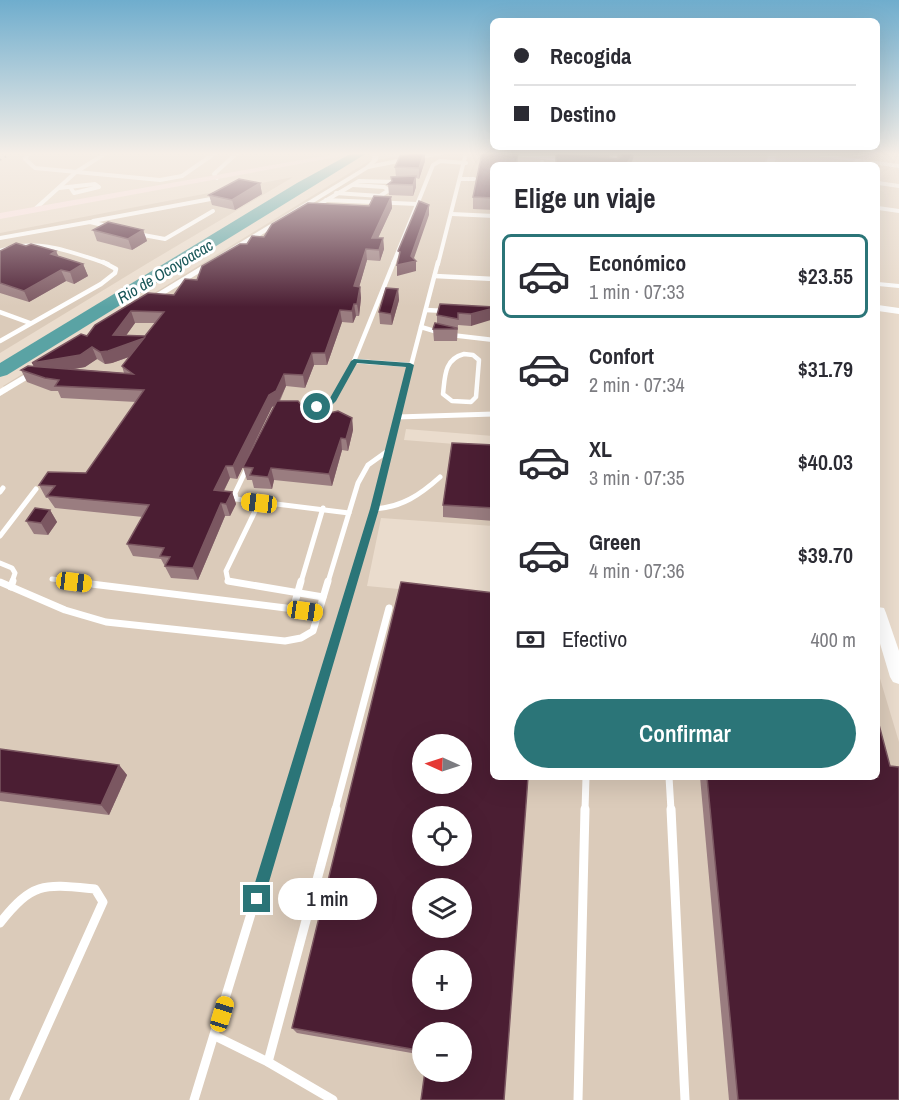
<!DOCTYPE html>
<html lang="es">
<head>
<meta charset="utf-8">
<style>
	body { margin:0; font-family:"Archivo Narrow",sans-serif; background:#f2f2f3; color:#2b2b33; height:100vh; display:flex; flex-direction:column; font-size:22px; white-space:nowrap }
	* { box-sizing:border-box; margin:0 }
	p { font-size:20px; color:#7c7c81 }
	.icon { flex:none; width:33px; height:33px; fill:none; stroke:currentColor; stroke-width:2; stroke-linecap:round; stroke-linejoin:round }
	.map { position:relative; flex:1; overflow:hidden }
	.side { position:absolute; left:490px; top:162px; width:390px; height:618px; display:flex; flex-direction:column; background:#fff; border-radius:9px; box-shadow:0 6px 24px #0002 }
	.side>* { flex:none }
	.banner { position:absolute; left:490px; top:18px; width:390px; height:132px; border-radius:9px; box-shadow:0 6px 24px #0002; display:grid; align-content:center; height:132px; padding:0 24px; background:#fff }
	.needle { width:39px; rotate:273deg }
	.tools { position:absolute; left:412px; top:734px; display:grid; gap:12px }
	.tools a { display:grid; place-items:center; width:60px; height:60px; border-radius:50%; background:#fff; box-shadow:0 6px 24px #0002; font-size:30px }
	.end { position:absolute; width:27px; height:27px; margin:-14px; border:8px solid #2b7578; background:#fff; box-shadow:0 0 0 3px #fff }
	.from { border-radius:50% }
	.bubble { position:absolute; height:42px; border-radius:21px; background:#fff; box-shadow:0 6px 24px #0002; font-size:20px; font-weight:600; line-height:42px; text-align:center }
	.car { position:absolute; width:18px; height:36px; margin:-18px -9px; border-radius:8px; box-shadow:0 0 4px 2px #0007; background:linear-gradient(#f5c518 24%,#345 0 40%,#f5c518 0 76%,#345 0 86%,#f5c518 0) }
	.banner b { display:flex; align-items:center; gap:21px; height:57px; font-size:22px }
	.banner b+b { border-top:2px solid #e1e1e2 }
	.banner i { width:15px; height:15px; background:#2b2b33 }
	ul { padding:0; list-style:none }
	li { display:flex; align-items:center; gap:18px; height:84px; margin:0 12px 9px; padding:0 12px; border:3px solid transparent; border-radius:9px }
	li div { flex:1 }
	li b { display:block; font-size:22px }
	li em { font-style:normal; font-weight:600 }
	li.on { border-color:#2b7578 }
	li>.icon { width:54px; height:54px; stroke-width:1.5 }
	h2 { padding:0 24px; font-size:27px; line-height:72px }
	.pay { display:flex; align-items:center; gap:15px; height:66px; padding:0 24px; font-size:22px }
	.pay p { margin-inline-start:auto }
	.cta { display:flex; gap:12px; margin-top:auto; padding:12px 24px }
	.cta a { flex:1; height:69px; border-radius:36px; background:#2b7578; color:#fff; font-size:24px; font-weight:600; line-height:69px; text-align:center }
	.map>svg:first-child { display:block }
	.industrial { fill:#dbcbba; fill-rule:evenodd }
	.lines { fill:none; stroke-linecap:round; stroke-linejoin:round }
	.river { fill:#5aa3a4; fill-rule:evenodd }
	.service-far4 { stroke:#fff; stroke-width:4 }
	.service-far3 { stroke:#fff; stroke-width:4.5 }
	.service-far2 { stroke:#fff; stroke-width:5 }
	.service-far1 { stroke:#fff; stroke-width:7 }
	.service { stroke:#fff; stroke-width:9 }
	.minor { fill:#fff; fill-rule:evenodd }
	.tertiary { fill:#fff; fill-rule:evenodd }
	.secondary { fill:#fde4e4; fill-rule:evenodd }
	.rail { stroke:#756d64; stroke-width:2; stroke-dasharray:1.5 4; stroke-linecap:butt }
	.wall { fill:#9a7d80; fill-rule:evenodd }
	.shaded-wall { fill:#7b5761 }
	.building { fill:#4b1e33; stroke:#7b5761; stroke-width:1.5; fill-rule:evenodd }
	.route { fill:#2b7578 }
	.labels { text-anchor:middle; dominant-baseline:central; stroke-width:6; stroke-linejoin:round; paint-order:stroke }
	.far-water-label { font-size:16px; font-style:italic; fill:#185658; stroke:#fff }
</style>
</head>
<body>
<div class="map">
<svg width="899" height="1100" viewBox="0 0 899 1100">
	<rect width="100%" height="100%" fill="#eadccd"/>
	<g class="industrial">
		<path d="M 422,153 L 487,153 L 596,165 L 494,165 L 493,436 L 406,429 L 404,440 L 493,447 L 493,526 L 381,518 L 367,586 L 493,598 L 494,777 L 878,777 L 878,672 L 899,742 L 899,1100 L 0,1100 L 0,396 L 8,391 L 3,386 L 369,161 ZM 423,744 L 462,744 L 462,783 L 423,783 ZM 423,816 L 462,816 L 462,855 L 423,855 ZM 423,888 L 462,888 L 462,927 L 423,927 ZM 423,960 L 462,960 L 462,999 L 423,999 ZM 423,1032 L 462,1032 L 462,1071 L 423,1071 Z"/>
		<polygon points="536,153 767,153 764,165 634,165"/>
		<polygon points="293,177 148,263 0,353 0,233"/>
	</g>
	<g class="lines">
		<polygon class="river" points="352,153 367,153 7,375 0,377 0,363 297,183"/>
		<g class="service-far4">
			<polyline points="30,153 25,159 35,168 160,180 182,176 215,153"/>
			<polyline points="506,153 562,159"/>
			<polyline points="419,157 441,153"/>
			<polyline points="542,162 542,165"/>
			<polyline points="611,164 617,153"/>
			<polyline points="368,167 403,160"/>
			<polyline points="217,178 214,174 237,153"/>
			<polyline points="461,179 474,179"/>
			<polyline points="59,188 95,184 99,187 74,193 70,187"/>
			<polyline points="336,193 380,196 389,190 384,187 353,185"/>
			<polyline points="326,200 417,204"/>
			<polyline points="313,208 359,181 397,182"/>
			<polyline points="34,210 76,172 106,153"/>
			<polyline points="452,214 494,216"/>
			<polyline points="93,221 216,198"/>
			<polyline points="138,234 165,239 213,211"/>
			<polyline points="0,238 90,222 107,226"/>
			<path d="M 0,251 C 38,237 71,252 108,264"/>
			<polyline points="393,264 433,165 440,161 466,163"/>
			<polyline points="438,264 466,153"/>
		</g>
		<g class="service-far3">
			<polyline points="435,276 494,279"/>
			<polyline points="426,310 445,311"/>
			<polyline points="0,312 30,323"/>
			<polyline points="421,327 441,333"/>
			<polyline points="451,335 494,340"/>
			<polyline points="0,341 101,284 115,273 116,269 103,262"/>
			<path d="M 464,354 L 473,355 L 479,360 L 476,397 L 471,402 L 452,401 L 443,394 C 445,377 444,359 464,354 Z"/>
			<polyline points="354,361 410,365"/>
			<polyline points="328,404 333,400 354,361 394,262"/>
			<polyline points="401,404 438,262"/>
		</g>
		<g class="service-far2">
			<polyline points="295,406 315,407 330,402"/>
			<polyline points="397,417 494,414"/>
			<polyline points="248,466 235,493 236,499 349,513"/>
			<polyline points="0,492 3,488"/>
			<path d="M 375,509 C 402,507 420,495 440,477"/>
			<polyline points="0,536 36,489"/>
			<polyline points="0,563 12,568 15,573 12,582"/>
			<polyline points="52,579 79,582"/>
			<polyline points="236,582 228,581 226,571 259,503"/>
			<polyline points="301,582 323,508"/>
			<polyline points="328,582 358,483 368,465 389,450"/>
			<polyline points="353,582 375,509 401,402"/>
		</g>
		<g class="service-far1">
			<polyline points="67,581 318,612"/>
			<polyline points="228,581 323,597"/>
			<polyline points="0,582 65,610 106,622 285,641 301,638 313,631 328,581"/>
			<polyline points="11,587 13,581"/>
			<polyline points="293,609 301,581"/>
			<polyline points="669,777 671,810"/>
			<polyline points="283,810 353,581"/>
			<polyline points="335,810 389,608"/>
			<polyline points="585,810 586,777"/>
		</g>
		<g class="service">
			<polyline points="671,809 685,1100"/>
			<path d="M 0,923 C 33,881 45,884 95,889 L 103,902 L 14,1100"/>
			<polyline points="215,1036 268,1062 333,1100"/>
			<polyline points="268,1062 336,809"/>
			<polyline points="194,1100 283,809"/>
			<polyline points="578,1100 585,809"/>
		</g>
		<g class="minor">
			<polygon points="373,153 379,153 378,160 370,168 149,304 142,302 366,166 372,160"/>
			<polygon points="797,153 813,153 899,164 899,168"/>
			<polygon points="878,181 899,184 899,188 878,185"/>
			<polygon points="878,206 899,209 899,213 878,210"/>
			<polygon points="878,282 899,284 899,288 878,286"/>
			<polygon points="37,367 40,368 40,372 0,396 0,389"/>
		</g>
		<g class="tertiary">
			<polygon points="769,153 777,153 774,165 766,165"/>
			<polygon points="878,305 899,308 899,314 878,311"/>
			<polygon points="878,607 884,608 886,613 899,651 899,684 893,682 890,677 878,637"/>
		</g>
		<polygon class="secondary" points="341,153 359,153 0,219 0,213"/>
		<polyline class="rail" points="0,160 12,153"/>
	</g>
	<g class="wall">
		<polygon points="413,153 425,153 425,161 419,179 416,178 416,187 413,196 389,195 388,184 392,182 391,177 396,177 395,167"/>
		<polygon points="482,153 518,153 517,165 494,165 494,210 473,209 473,197"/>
		<polygon points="555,153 610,153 609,158 617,159 618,153 634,153 631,162 649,165 555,165 556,154"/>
		<polygon points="260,183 262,194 235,210 212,205 209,195"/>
		<path d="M 391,197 L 392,208 L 378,238 L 383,238 L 384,249 L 380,261 L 367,260 L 359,287 L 360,287 L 361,298 L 359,316 L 356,316 L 353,323 L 342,322 L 327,365 L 314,365 L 305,388 L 286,386 L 280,401 L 312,417 L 352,418 L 353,430 L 348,451 L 342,450 L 332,486 L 274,480 L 272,489 L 254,488 L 252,480 L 247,480 L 243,467 L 274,405 L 272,407 L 237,479 L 230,478 L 224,491 L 232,492 L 236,504 L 230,516 L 225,516 L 198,580 L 171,578 L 161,559 L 133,556 L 127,544 L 143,517 L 55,508 L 48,498 L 46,498 L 39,485 L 86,473 L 136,402 L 61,398 L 58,391 L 51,391 L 27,382 L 21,370 L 33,366 L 87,336 L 95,325 L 174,295 L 247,244 L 264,237 L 369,206 ZM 135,323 L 155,323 L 145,336 L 126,335 ZM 129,357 L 122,366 L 124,373 L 75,369 L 85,367 L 97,359 L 105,364 L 112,363 Z"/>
		<polygon points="93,230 143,230 147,241 132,250 97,241"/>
		<polygon points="26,246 56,251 58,256 83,264 88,276 74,284 66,281 29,302 0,293 0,251"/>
		<polygon points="398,289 399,300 392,325 380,324 379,312"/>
		<polygon points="494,307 471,326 458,325 457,341 434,341 433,329 437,324 437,315"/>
		<polygon points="494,445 494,521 443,517 443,505"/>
		<polygon points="50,510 57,522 48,535 34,534 26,521"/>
		<polygon points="494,593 462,1071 423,1032 423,1055 297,1033 292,1028"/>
		<polygon points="0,749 119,765 127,775 109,815 0,801"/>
		<polygon points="700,777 878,777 899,1100 729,1100"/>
	</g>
	<g class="shaded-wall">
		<polygon points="424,153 425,153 425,161 419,179 419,168"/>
		<polygon points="633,153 634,153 633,159 630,165 628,162"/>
		<polygon points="416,176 416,187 413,196 413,185"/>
		<polygon points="260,183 262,194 235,210 232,200"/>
		<polygon points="391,197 392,208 373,249 372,238"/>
		<polygon points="429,205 429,215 413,261 416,261 416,271 397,276 397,265 411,256"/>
		<polygon points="143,230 147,241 132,250 128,239"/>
		<polygon points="383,238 384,249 380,261 379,250"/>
		<polygon points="366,249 367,260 356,298 354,286"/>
		<polygon points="56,251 61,262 51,254"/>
		<polygon points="83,264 88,276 74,284 70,272"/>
		<polygon points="61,270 66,281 29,302 24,291"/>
		<polygon points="360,287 361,298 359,316 357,304"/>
		<polygon points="398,289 399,300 392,325 391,314"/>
		<polygon points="354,304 356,316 353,323 352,311"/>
		<polygon points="494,308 494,319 471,326 471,314"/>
		<polygon points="340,310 342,322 327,365 325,353"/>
		<polygon points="131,311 135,323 118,347 113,335"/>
		<polygon points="144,338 148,350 112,363 105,364 100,352"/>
		<polygon points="92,347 97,359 85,367 38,375 32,363"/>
		<polygon points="312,353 314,365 305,388 303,375"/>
		<polygon points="284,374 286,386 278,403 272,407 237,479 233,466 269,395"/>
		<polygon points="352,418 353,430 348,451 346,439"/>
		<polygon points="341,438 342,450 332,486 329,474"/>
		<polygon points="226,466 230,478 218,502 214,490"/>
		<polygon points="271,468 274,480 272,489 268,477"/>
		<polygon points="232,492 236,504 230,516 226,504"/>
		<polygon points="221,503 225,516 198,580 193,568"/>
		<polygon points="50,510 57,522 48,535 41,523"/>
		<polygon points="119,765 127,775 109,815 101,805"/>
	</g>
	<g class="building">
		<polygon points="413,153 424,153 419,168 395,167 400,156"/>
		<polygon points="482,153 518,153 516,165 494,165 494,198 473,197"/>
		<polygon points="556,153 618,159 622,156 620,153 633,153 628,162 649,165 556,165"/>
		<polygon points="416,176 413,185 388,184 392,181 391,177"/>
		<polygon points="239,179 260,183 232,200 209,195"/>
		<path d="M 374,196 L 391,197 L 372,238 L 383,238 L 379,250 L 366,249 L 354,286 L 360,287 L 357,304 L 354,304 L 352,311 L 340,310 L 325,353 L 312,353 L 303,375 L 284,374 L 276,391 L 269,395 L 233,466 L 226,466 L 214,490 L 232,492 L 226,504 L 221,503 L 193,568 L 165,566 L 170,557 L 160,556 L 164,548 L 127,544 L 149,505 L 47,496 L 55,486 L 39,485 L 48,472 L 86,473 L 144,390 L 55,386 L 59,380 L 45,378 L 21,370 L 28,366 L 133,374 L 122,366 L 144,338 L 108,351 L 100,352 L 92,347 L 80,355 L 32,363 L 81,334 L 87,336 L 95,325 L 148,293 L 174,295 L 185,279 L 197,280 L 202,266 L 240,244 L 247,244 L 252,236 L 264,237 L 272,224 L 308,203 L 369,206 ZM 131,311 L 164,312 L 145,336 L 113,335 Z"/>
		<polygon points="419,201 429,205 411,256 416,261 397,265 400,252 398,251"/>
		<polygon points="108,222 143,230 128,239 93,230"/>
		<polygon points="16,243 26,246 31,244 56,251 51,254 83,264 70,272 61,270 24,291 0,283 0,251"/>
		<polygon points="386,288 398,289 391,314 379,312"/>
		<polygon points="440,304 494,307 494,308 471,314 458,313 458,319 437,315"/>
		<polygon points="435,323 457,328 457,329 433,329"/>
		<polygon points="277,401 298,401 312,417 338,411 352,418 346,439 341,438 329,474 271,468 268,477 250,475 253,468 243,467"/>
		<polygon points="452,443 494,445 494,508 443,505"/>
		<polygon points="35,508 50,510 41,523 26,521"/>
		<path d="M 401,582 L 494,593 L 494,777 L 528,777 L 504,1100 L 421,1100 L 425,1071 L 462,1071 L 462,1032 L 423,1032 L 423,1051 L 292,1028 ZM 423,744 L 462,744 L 462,783 L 423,783 ZM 423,816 L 462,816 L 462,855 L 423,855 ZM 423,888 L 462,888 L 462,927 L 423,927 ZM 423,960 L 462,960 L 462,999 L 423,999 Z"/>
		<polygon points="878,721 890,766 899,767 899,1100 738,1100 707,777 878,777"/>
		<polygon points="0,749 119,765 101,805 0,792"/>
	</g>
	<linearGradient id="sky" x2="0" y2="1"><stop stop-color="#6fadcd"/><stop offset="0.5" stop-color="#f6efe8"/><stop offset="1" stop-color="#f6efe8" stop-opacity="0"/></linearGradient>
	<rect width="899" height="307" fill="url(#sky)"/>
	<polygon class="route" points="354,359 410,363 414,365 379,509 264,899 262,904 257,906 252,904 250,899 370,509 406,367 357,363 336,401 332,405 314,409 314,405 330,398 351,361"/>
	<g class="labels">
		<g class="far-water-label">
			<text transform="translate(165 271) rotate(-31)">Rio de Ocoyoacac</text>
		</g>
	</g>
</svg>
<div class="tools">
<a><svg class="needle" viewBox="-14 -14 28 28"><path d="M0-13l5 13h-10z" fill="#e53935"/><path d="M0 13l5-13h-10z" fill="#7c7c81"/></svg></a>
<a><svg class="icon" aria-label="locate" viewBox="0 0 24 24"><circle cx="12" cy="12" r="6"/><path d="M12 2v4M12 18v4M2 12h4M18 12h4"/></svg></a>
<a><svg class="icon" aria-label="layers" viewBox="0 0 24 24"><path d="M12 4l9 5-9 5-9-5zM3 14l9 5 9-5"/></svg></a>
<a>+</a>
<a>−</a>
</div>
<i class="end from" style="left:317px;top:407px"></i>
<i class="end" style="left:257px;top:899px"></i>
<div class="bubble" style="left:278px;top:878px;width:99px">1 min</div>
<i class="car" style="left:259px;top:503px;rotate:277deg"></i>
<i class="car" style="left:74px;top:582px;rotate:97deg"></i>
<i class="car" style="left:305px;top:611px;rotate:98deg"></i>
<i class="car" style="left:222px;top:1014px;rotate:17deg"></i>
<div class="banner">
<b><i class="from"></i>Recogida</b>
<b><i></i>Destino</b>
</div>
<section class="side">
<h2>Elige un viaje</h2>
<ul>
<li class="on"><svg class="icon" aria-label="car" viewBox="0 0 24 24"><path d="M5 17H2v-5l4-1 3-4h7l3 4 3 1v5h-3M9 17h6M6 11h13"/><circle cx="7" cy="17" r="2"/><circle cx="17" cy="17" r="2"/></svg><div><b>Económico</b><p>1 min · 07:33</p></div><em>$23.55</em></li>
<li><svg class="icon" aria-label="car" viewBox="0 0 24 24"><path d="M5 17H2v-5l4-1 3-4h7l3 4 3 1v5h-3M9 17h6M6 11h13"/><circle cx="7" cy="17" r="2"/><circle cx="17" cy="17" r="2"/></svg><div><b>Confort</b><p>2 min · 07:34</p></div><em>$31.79</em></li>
<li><svg class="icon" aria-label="car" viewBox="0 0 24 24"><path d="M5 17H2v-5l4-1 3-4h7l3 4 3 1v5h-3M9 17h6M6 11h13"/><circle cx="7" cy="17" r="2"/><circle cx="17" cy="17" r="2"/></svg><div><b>XL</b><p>3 min · 07:35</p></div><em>$40.03</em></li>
<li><svg class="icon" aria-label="car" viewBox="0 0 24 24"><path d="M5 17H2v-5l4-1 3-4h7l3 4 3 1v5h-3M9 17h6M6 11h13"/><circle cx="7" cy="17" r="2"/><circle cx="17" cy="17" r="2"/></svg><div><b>Green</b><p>4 min · 07:36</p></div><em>$39.70</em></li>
</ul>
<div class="pay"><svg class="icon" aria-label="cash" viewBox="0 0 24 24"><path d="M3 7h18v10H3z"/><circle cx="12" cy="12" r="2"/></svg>Efectivo<p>400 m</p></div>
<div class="cta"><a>Confirmar</a></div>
</section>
</div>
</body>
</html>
